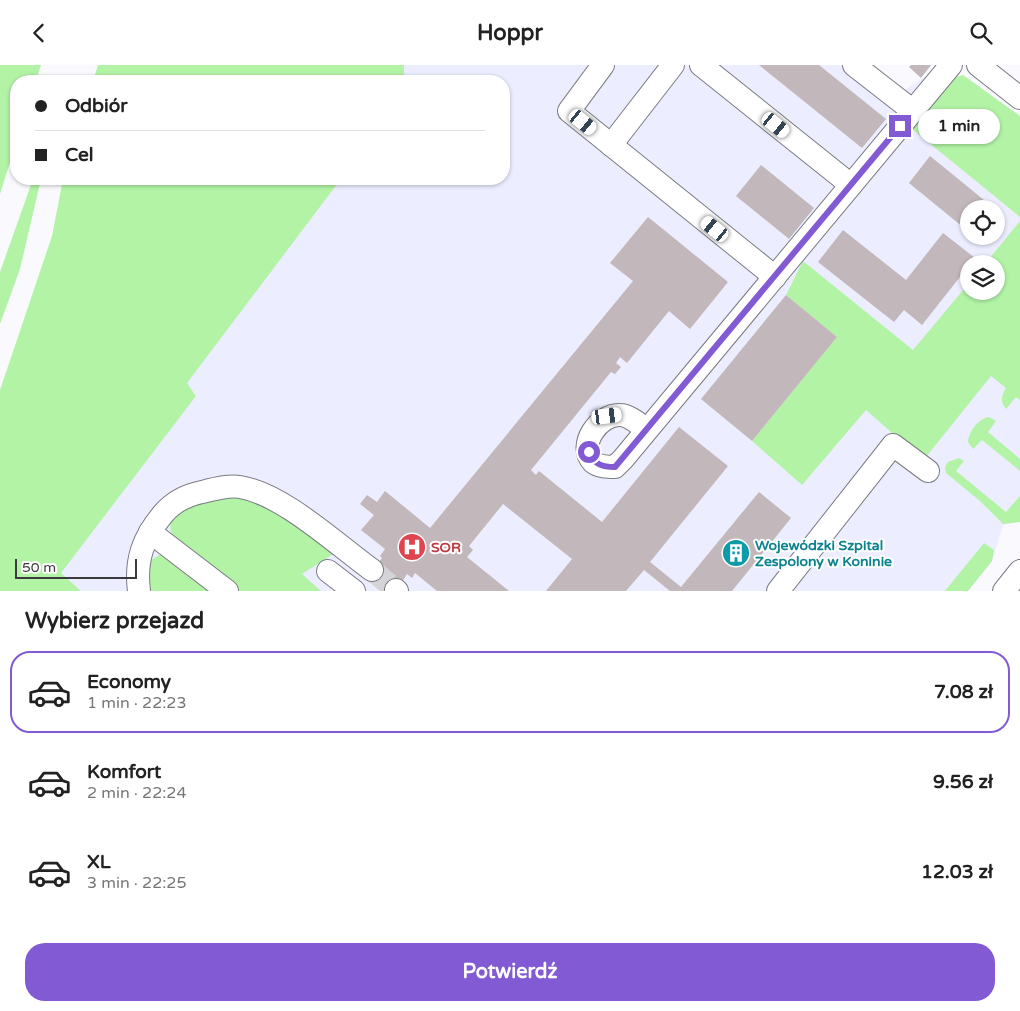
<!DOCTYPE html>
<html lang="pl">
<head>
<meta charset="utf-8">
<style>
	body { margin:0; font-family:"Varela Round",sans-serif; background:#f6f6f6; color:#222; height:100vh; display:flex; flex-direction:column; font-size:19px; white-space:nowrap }
	* { box-sizing:border-box; margin:0 }
	p { font-size:16px; color:#767676 }
	.icon { flex:none; width:28px; height:28px; fill:none; stroke:currentColor; stroke-width:2; stroke-linecap:round; stroke-linejoin:round }
	.map { position:relative; height:526px; overflow:hidden }
	.details { display:flex; flex-direction:column; background:#fff; flex:1 }
	.details>* { flex:none }
	.guide { position:absolute; left:10px; top:10px; width:500px; height:110px; border-radius:20px; box-shadow:0 1px 4px #0004; display:grid; align-content:center; height:110px; padding:0 25px; background:#fff }
	.buttons { position:absolute; left:960px; top:135px; display:grid; gap:10px }
	.buttons a { display:grid; place-items:center; width:45px; height:45px; border-radius:50%; background:#fff; box-shadow:0 1px 4px #0004; font-size:25px }
	.scale { position:absolute; left:15px; bottom:12px; width:122px; box-sizing:border-box; padding-left:5px; border:2px solid #3b3b3f; border-top:0; font-size:14px; line-height:18px; white-space:nowrap; color:#3b3b3f; -webkit-text-stroke:4px #fff; paint-order:stroke }
	.end { position:absolute; width:22px; height:22px; margin:-11px; border:6px solid #815ad4; background:#fff; box-shadow:0 0 0 2px #fff }
	.from { border-radius:50% }
	.bubble { position:absolute; height:35px; border-radius:18px; background:#fff; box-shadow:0 1px 4px #0004; font-size:16px; font-weight:800; line-height:35px; text-align:center }
	.car { position:absolute; width:15px; height:30px; margin:-15px -8px; border-radius:6px; box-shadow:0 0 4px 1px #0007; background:linear-gradient(#fff 24%,#345 0 40%,#fff 0 76%,#345 0 86%,#fff 0) }
	.guide b { display:flex; align-items:center; gap:18px; height:48px; font-size:19px }
	.guide b+b { border-top:1px solid #e0e0e0 }
	.guide i { width:12px; height:12px; background:#222 }
	ul { padding:0; list-style:none }
	li { display:flex; align-items:center; gap:15px; height:82px; margin:0 10px 8px; padding:0 15px; border:2px solid transparent; border-radius:20px }
	li div { flex:1 }
	li b { display:block; font-size:19px }
	li em { font-style:normal; font-weight:800 }
	li.current { border-color:#815ad4 }
	li>.icon { width:45px; height:45px; stroke-width:1.5 }
	h2 { padding:0 25px; font-size:22px; line-height:60px }
	.cta { display:flex; gap:10px; margin-top:auto; padding:10px 25px }
	.cta a { flex:1; height:58px; border-radius:20px; background:#815ad4; color:#fff; font-size:20px; font-weight:800; line-height:58px; text-align:center }
	header { display:flex; justify-content:space-between; align-items:center; height:65px; padding:0 25px; background:#fff; font-size:22px; font-weight:800 }
	.map>svg:first-child { display:block }
	.built { fill:#ecedff; fill-rule:evenodd }
	.green { fill:#b2f3a6 }
	.building { fill:#c2b7ba }
	.lines { fill:none; stroke-linecap:round; stroke-linejoin:round }
	.minor-tunnel { stroke:#d4d4d8; stroke-width:22; stroke-dasharray:22 11; stroke-linecap:butt }
	.minor-casing { stroke:#7b7b84; stroke-width:24 }
	.minor { stroke:#fff; stroke-width:22 }
	.route { stroke:#815ad4; stroke-width:6 }
	.labels { text-anchor:middle; dominant-baseline:central; stroke-width:4; stroke-linejoin:round; paint-order:stroke }
	.culture-label { font-size:14px; font-weight:bold; fill:#0d838f; stroke:#fff; text-anchor:start }
	.health-label { font-size:14px; font-weight:bold; fill:#be3a42; stroke:#fff; text-anchor:start }
</style>
</head>
<body>
<header><svg class="icon" aria-label="back" viewBox="0 0 24 24"><path d="M15 5l-7 7 7 7"/></svg>Hoppr<svg class="icon" aria-label="search" viewBox="0 0 24 24"><circle cx="10" cy="10" r="6"/><path d="M15 15l6 6"/></svg></header>
<div class="map">
<svg width="1020" height="526" viewBox="0 0 1020 526">
	<rect width="100%" height="100%" fill="#fafafe"/>
	<path class="built" d="M 404,0 L 871,0 L 903,26 L 928,10 L 1020,61 L 1020,457 L 1003,460 L 992,496 L 968,526 L 81,526 L 60,508 L 196,330 L 186,318 L 341,114 L 504,114 L 504,16 L 404,16 ZM 969,144 L 996,144 L 996,171 L 969,171 ZM 969,199 L 996,199 L 996,226 L 969,226 Z"/>
	<g class="green">
		<polygon points="0,0 41,0 36,16 16,16 16,78 0,129"/>
		<polygon points="98,0 404,0 404,16 93,16"/>
		<polygon points="963,10 1020,51 1020,152 912,64 953,13"/>
		<polygon points="33,114 41,114 20,204 0,259 0,207"/>
		<polygon points="63,114 341,114 187,318 196,331 61,508 81,526 0,526 0,325 52,171"/>
		<path d="M 1020,156 L 1020,335 L 1016,332 L 1006,344 C 1000,337 1001,331 1006,323 L 991,311 L 926,392 L 916,389 L 866,345 L 802,420 L 752,376 L 837,272 L 786,230 L 803,196 L 913,285 L 969,218 L 969,226 L 996,226 L 996,199 L 985,199 Z"/>
		<path d="M 989,352 L 996,356 L 988,367 L 1020,394 L 1020,406 L 982,375 L 973,384 L 968,377 C 969,366 978,354 989,352 Z"/>
		<polygon points="959,393 964,396 956,406 1006,447 1020,431 1020,457 1003,459 980,436 946,408 945,402 948,397"/>
		<path d="M 220,429 L 268,436 L 335,488 L 302,509 L 321,526 L 239,526 L 176,476 C 154,447 200,437 220,429 Z"/>
		<polygon points="984,478 994,485 992,496 968,526 945,526"/>
		<path d="M 165,488 L 218,526 L 143,526 C 146,505 142,496 165,488 Z"/>
	</g>
	<g class="building">
		<polygon points="759,0 819,0 886,54 862,83"/>
		<polygon points="911,0 931,0 921,13 909,2"/>
		<polygon points="930,91 995,144 969,144 969,167 909,118"/>
		<polygon points="761,100 814,143 789,174 736,131"/>
		<polygon points="648,152 728,217 690,264 669,246 627,298 620,292 616,298 621,302 615,309 611,307 531,405 536,410 539,406 602,457 679,362 728,401 650,497 681,522 759,427 791,453 732,526 670,526 644,505 626,526 546,526 572,494 503,439 469,481 473,485 467,492 509,526 437,526 415,508 412,513 407,509 396,526 384,526 367,512 382,493 380,491 385,484 361,465 374,450 360,439 367,430 377,437 385,426 430,463 633,216 610,198"/>
		<polygon points="843,165 906,215 943,168 975,193 922,260 904,245 894,257 818,197"/>
		<polygon points="786,230 837,272 752,376 701,334"/>
	</g>
	<g class="lines">
		<polyline class="minor-tunnel" points="372,505 396,525"/>
		<defs>
			<g id="minor">
				<polyline points="603,0 569,46 775,212"/>
				<polyline points="701,0 851,120"/>
				<polyline points="854,0 913,46"/>
				<polyline points="978,0 1020,33"/>
				<polyline points="611,80 673,0"/>
				<path d="M 646,364 C 639,359 629,350 620,350 C 599,349 577,380 593,397 C 599,402 608,402 615,402 L 623,394 L 951,0"/>
				<polyline points="150,467 227,526"/>
				<polyline points="328,506 354,526"/>
				<polyline points="396,525 397,526"/>
				<path d="M 139,526 C 135,495 143,473 163,449 C 174,436 187,430 202,427 C 214,424 229,420 240,422 C 283,429 336,479 372,505"/>
				<polyline points="778,526 893,380 928,406"/>
				<polyline points="1004,526 1020,506"/>
			</g>
		</defs>
		<use href="#minor" class="minor-casing"/>
		<use href="#minor" class="minor"/>
	</g>
	<g class="lines">
		<path class="route" d="M 589,387 C 595,400 602,402 615,402 L 900,61"/>
	</g>
	<defs>
		<symbol id="hospital-disc" viewBox="-11 -11 22 22"><circle r="9.5" fill="#e0444e" stroke="#fff"/><path d="M-5-5h3v3.5h4V-5h3V5h-3V1.5h-4V5h-3Z" fill="#fff"/></symbol>
		<symbol id="building-disc" viewBox="-11 -11 22 22"><circle r="9.5" fill="#0f9aa8" stroke="#fff"/><path d="M-4-6H4V6H1V3H-1V6H-4ZM-2.5-4.3h1.7v1.8h-1.7ZM.8-4.3h1.7v1.8H.8ZM-2.5-1h1.7V.8h-1.7ZM.8-1h1.7V.8H.8Z" fill="#fff"/></symbol>
	</defs>
	<g fill-rule="evenodd">
		<use href="#hospital-disc" x="396" y="466" width="32" height="32"/>
		<use href="#building-disc" x="720" y="472" width="32" height="32"/>
	</g>
	<g class="labels">
		<g class="culture-label">
			<text x="755" y="480">Wojewódzki Szpital<tspan x="755" dy="16">Zespolony w Koninie</tspan></text>
		</g>
		<g class="health-label">
			<text x="431" y="482">SOR</text>
		</g>
	</g>
</svg>
<div class="buttons">
<a><svg class="icon" aria-label="locate" viewBox="0 0 24 24"><circle cx="12" cy="12" r="6"/><path d="M12 2v4M12 18v4M2 12h4M18 12h4"/></svg></a>
<a><svg class="icon" aria-label="layers" viewBox="0 0 24 24"><path d="M12 4l9 5-9 5-9-5zM3 14l9 5 9-5"/></svg></a>
</div>
<div class="scale">50 m</div>
<i class="end from" style="left:589px;top:387px"></i>
<i class="end" style="left:900px;top:61px"></i>
<div class="bubble" style="left:918px;top:44px;width:82px">1 min</div>
<i class="car" style="left:583px;top:57px;rotate:129deg"></i>
<i class="car" style="left:776px;top:60px;rotate:129deg"></i>
<i class="car" style="left:715px;top:164px;rotate:309deg"></i>
<i class="car" style="left:607px;top:351px;rotate:83deg"></i>
<div class="guide">
<b><i class="from"></i>Odbiór</b>
<b><i></i>Cel</b>
</div>
</div>
<section class="details">
<h2>Wybierz przejazd</h2>
<ul>
<li class="current"><svg class="icon" aria-label="car" viewBox="0 0 24 24"><path d="M5 17H2v-5l4-1 3-4h7l3 4 3 1v5h-3M9 17h6M6 11h13"/><circle cx="7" cy="17" r="2"/><circle cx="17" cy="17" r="2"/></svg><div><b>Economy</b><p>1 min · 22:23</p></div><em>7.08 zł</em></li>
<li><svg class="icon" aria-label="car" viewBox="0 0 24 24"><path d="M5 17H2v-5l4-1 3-4h7l3 4 3 1v5h-3M9 17h6M6 11h13"/><circle cx="7" cy="17" r="2"/><circle cx="17" cy="17" r="2"/></svg><div><b>Komfort</b><p>2 min · 22:24</p></div><em>9.56 zł</em></li>
<li><svg class="icon" aria-label="car" viewBox="0 0 24 24"><path d="M5 17H2v-5l4-1 3-4h7l3 4 3 1v5h-3M9 17h6M6 11h13"/><circle cx="7" cy="17" r="2"/><circle cx="17" cy="17" r="2"/></svg><div><b>XL</b><p>3 min · 22:25</p></div><em>12.03 zł</em></li>
</ul>
<div class="cta"><a>Potwierdź</a></div>
</section>
</body>
</html>
